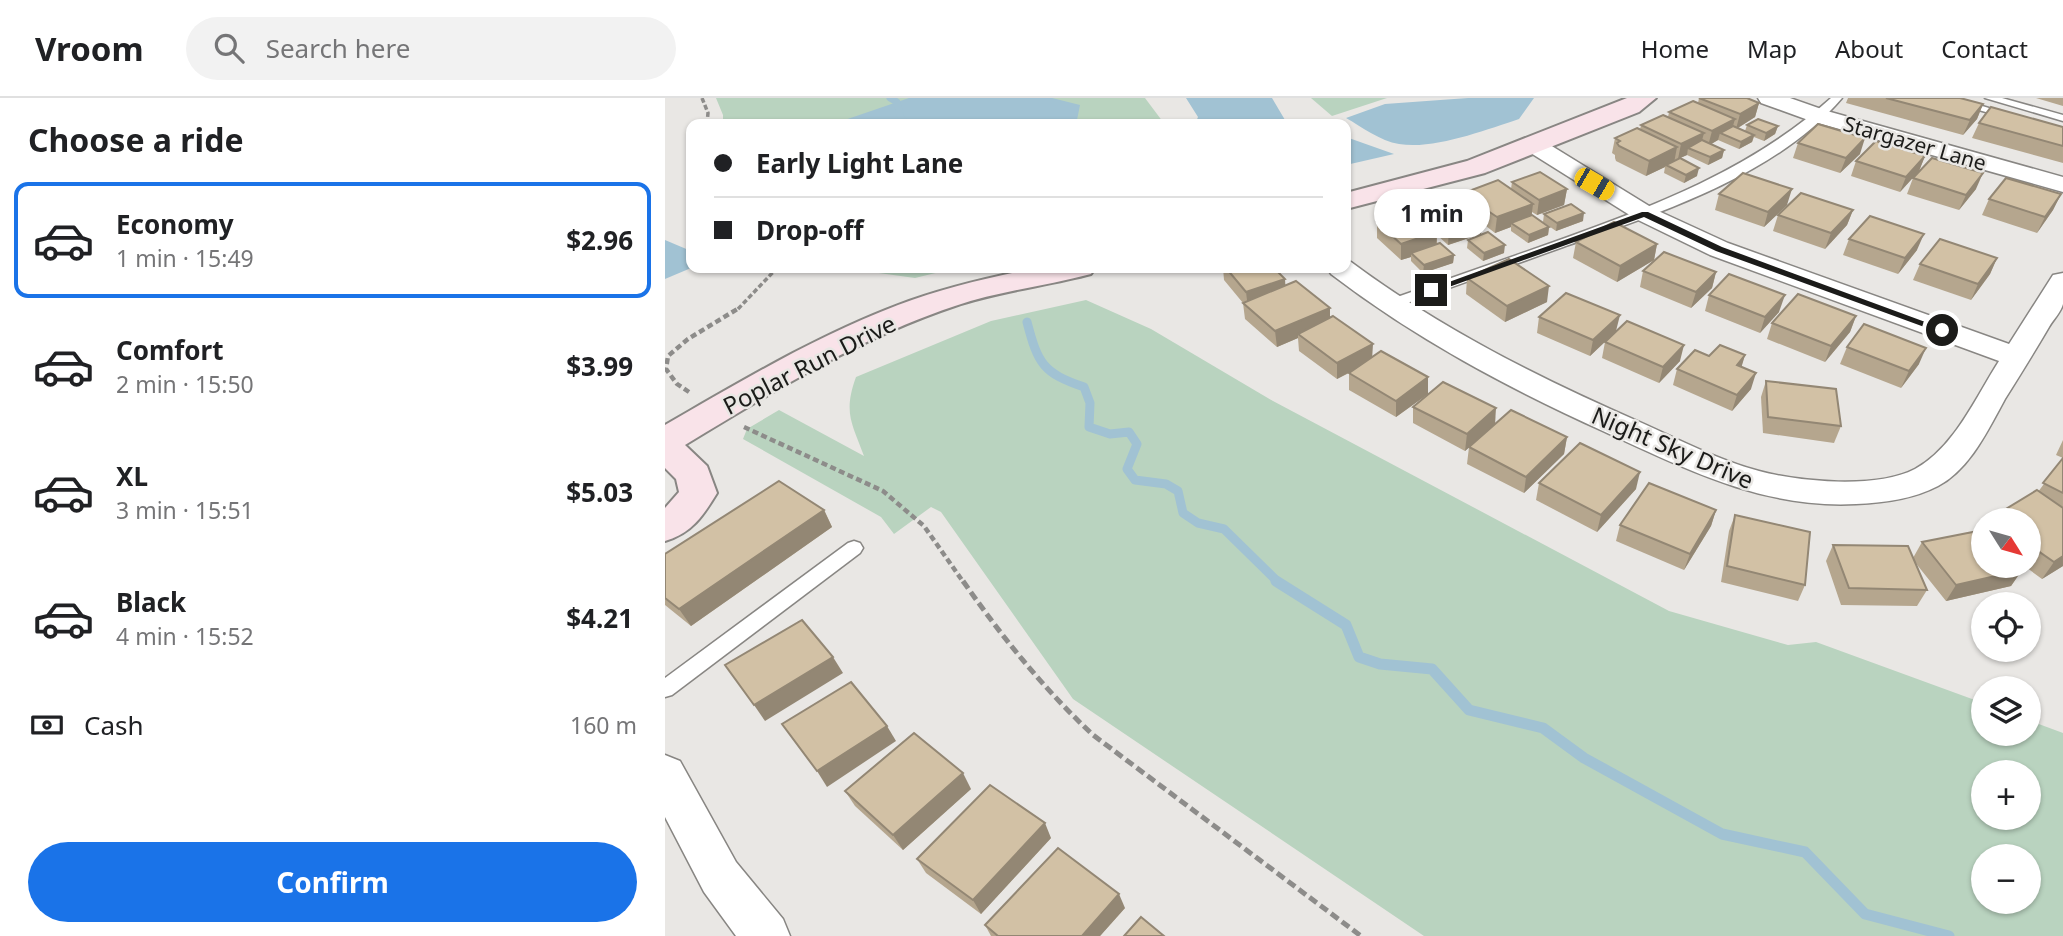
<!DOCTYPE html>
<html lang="en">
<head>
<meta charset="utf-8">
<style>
	body { margin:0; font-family:"Noto Sans",sans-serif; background:#f2f2f2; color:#202124; height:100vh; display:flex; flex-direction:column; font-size:26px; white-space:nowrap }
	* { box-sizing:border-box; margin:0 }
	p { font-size:23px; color:#757577 }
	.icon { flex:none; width:38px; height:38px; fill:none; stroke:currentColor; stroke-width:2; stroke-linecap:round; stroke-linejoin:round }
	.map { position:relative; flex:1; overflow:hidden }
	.details { display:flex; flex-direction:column; background:#fff; width:665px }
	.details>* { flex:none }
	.guide { position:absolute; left:21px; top:21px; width:665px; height:154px; border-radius:14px; box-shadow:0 2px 5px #0004; display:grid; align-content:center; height:154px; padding:0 28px; background:#fff }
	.needle { width:46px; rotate:127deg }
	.controls { position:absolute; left:1306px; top:410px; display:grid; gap:14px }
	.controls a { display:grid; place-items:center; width:70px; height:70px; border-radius:50%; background:#fff; box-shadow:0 2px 5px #0004; font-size:35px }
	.end { position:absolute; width:32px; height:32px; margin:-16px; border:9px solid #1b1b19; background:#fff; box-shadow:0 0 0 4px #fff }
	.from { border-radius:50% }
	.bubble { position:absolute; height:49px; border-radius:24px; background:#fff; box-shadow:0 2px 5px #0004; font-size:23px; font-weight:700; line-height:49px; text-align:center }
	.car { position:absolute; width:21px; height:42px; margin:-21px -10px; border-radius:9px; box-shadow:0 0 5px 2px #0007; background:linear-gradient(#f5c518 24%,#345 0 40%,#f5c518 0 76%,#345 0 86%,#f5c518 0) }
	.guide b { display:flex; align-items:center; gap:24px; height:66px; font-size:26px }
	.guide b+b { border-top:2px solid #e0e0e0 }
	.guide i { width:18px; height:18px; background:#202124 }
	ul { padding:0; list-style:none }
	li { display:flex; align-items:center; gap:21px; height:116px; margin:0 14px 10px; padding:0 14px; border:4px solid transparent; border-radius:14px }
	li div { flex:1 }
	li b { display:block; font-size:26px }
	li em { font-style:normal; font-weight:700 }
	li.on { border-color:#1a73e8 }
	li>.icon { width:63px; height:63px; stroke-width:1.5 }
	h2 { padding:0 28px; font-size:32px; line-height:84px }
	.pay { display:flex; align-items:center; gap:18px; height:77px; padding:0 28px; font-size:26px }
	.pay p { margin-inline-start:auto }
	.action { display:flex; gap:14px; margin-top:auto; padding:14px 28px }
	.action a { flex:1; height:80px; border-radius:42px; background:#1a73e8; color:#fff; font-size:28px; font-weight:700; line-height:80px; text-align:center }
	header { display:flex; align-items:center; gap:42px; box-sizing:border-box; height:98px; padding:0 35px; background:#fff; border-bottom:2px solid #e0e0e0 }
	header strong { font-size:33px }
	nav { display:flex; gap:38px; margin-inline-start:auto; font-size:24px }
	.search { width:490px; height:63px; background:#f2f2f2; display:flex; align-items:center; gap:18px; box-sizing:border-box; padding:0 24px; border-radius:38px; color:#757577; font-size:26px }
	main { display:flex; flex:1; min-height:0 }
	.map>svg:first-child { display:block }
	.green { fill:#b9d3bf; fill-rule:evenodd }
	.water { fill:#a1c2d3 }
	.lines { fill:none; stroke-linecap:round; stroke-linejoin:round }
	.stream-far2 { stroke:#a1c2d3; stroke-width:7 }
	.stream-far1 { stroke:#a1c2d3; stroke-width:9 }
	.stream { stroke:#a1c2d3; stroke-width:11 }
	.lane-casing { stroke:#888683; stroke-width:3 }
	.street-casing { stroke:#888683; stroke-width:3 }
	.secondary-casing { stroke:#888683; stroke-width:4 }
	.path-far2 { stroke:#8d8c8a; stroke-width:3.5; stroke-dasharray:5 2.5; stroke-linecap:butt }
	.path-far1 { stroke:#8d8c8a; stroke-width:4.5; stroke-dasharray:6 3.5; stroke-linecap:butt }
	.path { stroke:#8d8c8a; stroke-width:5; stroke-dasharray:9 4.5; stroke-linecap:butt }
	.lane { fill:#fff; fill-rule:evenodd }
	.street { fill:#fff; fill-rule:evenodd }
	.secondary { fill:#f9e3e9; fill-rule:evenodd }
	.wall { fill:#b5a68e }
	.shaded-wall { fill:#938774 }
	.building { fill:#d2c1a5; stroke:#938774; stroke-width:2 }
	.route { fill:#1b1b19 }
	.labels { text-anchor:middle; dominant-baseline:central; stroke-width:5; stroke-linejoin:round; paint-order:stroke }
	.far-street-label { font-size:21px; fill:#1b1b19; stroke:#e9e7e4 }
	.street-label { font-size:24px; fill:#1b1b19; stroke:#e9e7e4 }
</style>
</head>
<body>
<header>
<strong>Vroom</strong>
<div class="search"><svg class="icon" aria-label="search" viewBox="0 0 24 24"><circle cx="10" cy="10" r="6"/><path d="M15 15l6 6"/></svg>Search here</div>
<nav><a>Home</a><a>Map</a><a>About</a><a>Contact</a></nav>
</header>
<main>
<section class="details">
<h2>Choose a ride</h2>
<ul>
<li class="on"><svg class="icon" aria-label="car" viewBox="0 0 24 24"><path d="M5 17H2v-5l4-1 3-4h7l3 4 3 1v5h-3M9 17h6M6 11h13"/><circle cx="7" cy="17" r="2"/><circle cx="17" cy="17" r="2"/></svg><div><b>Economy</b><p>1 min · 15:49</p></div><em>$2.96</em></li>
<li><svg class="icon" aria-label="car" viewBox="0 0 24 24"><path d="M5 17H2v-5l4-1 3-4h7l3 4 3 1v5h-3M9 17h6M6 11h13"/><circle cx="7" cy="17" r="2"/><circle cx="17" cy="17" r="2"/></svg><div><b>Comfort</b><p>2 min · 15:50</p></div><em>$3.99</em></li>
<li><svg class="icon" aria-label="car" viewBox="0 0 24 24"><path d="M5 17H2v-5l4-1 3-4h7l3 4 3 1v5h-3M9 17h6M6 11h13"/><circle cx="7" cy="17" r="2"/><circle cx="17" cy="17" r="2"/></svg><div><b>XL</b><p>3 min · 15:51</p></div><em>$5.03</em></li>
<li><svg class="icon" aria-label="car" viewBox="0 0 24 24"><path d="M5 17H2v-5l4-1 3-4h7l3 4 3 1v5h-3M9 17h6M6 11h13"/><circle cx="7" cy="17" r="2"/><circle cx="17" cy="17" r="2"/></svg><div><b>Black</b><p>4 min · 15:52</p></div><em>$4.21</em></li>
</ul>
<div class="pay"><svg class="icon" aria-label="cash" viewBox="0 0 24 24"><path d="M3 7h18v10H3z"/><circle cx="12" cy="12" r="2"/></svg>Cash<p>160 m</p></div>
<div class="action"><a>Confirm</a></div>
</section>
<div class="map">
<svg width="1398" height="838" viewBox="0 0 1398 838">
	<rect width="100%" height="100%" fill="#e9e7e4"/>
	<g class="green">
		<polygon points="51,0 480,0 498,24 58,26 58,17"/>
		<polygon points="646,0 722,0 667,18"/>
		<polygon points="189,170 291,170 250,180 192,172"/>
		<path d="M 421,202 L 486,231 L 608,303 L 1004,513 L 1123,547 L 1151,544 L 1318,605 L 1318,635 L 1363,635 L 1363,622 L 1398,635 L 1398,838 L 759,838 L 408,601 L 276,414 L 266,409 L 229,436 L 216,419 L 78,341 L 82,331 L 114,312 L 199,358 C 187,325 178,315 191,279 L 326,223 ZM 1318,674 L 1363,674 L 1363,719 L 1318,719 ZM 1318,758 L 1363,758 L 1363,803 L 1318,803 Z"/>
	</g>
	<g class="water">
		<polygon points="244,0 387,0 415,7 412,22 408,26 168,26"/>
		<polygon points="521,0 607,0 620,22 619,26 530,26 533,19"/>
		<path d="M 803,0 L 869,0 L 854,21 C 820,32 769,52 734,46 C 715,43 697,29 681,20 L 720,6 Z"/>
		<polygon points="681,39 729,56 681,67"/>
		<polygon points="0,142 26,153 26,170 0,181"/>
	</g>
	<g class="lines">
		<polyline class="stream-far2" points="225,0 232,4 236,21 242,26"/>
		<path class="stream-far1" d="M 362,224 C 373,266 378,275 419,289 L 425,305 L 424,329 L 445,336 L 464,334 L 472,346 L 462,371 L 470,382 L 501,386 L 513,393 L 518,415 L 533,425 L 559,431 L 614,485"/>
		<polyline class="stream" points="611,483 681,527 694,559 715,566 767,571 804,612 878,630 919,660 1057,736 1140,754 1200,816 1284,838"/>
		<defs>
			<g id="lane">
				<path d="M 1166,0 L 1177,0 C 1111,78 992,116 898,149 C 842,169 785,190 728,210 L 718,210 L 716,207 L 718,204 C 775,184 832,164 889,144 C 989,108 1086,72 1166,0 Z"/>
				<polygon points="1272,0 1290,0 1351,18 1345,21"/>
				<polygon points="1320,0 1337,0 1398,17 1398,23"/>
				<polygon points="189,443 195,445 198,450 195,455 7,597 0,599 0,580 183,445"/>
			</g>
			<g id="street">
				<polygon points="1093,0 1125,0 1162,13 1398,79 1398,94 1146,23 1096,5"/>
				<path d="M 869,40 L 877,42 L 989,111 L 1063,145 L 1344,246 L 1388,177 L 1398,175 C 1398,184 1398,197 1398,206 C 1396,214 1388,222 1384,229 C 1370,253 1355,277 1340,301 C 1323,332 1305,371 1273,388 C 1248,401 1219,405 1191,406 C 1099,411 1021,371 940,334 C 843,290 751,241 666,176 L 662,170 L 681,170 L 681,163 L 686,164 C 776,231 874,280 977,325 C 1015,342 1053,362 1094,373 C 1135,384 1212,391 1250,371 C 1289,350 1311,299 1334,263 L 1045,157 L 971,121 L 861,52 L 857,47 L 861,42 Z"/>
				<polygon points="0,657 15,663 71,764 118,821 125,838 71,838 39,794 0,719"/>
			</g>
			<g id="secondary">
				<polygon points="962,0 991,0 974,14 820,75 681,111 681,95 802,63"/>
				<path d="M 372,170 L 430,170 L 426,176 C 381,188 334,193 290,208 C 194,240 107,294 20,347 L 42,368 L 52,395 C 38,418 27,435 0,443 L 0,410 L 14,394 L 11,381 L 0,370 L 0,327 C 75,284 151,238 233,207 C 278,190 325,179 372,170 Z"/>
			</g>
		</defs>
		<use href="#lane" class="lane-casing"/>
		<use href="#street" class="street-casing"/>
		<use href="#secondary" class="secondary-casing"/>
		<g class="path-far2">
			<polyline points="37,0 43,15 42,26"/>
			<polyline points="73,211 112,170"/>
		</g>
		<g class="path-far1">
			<polyline points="24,294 12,286 1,271 3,258 23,241 74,210"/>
			<polyline points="79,329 218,393 259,428 299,485"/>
		</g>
		<path class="path" d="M 298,483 C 337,539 378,590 428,637 L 696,838"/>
		<use href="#lane" class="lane"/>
		<use href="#street" class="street"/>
		<use href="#secondary" class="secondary"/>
	</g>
	<g class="wall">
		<polygon points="1034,0 1094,5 1090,19 1073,30 1080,33 1082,27 1113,28 1110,36 1099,43 1089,39 1087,44 1074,51 1053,42 1046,46 1059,52 1057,60 1043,67 1022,57 1015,60 1032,78 1019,85 999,75 1000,69 981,78 951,63 950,60 950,57 947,55 950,40 975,32 976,27 1003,19 1004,14 1033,5"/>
		<polygon points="1183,0 1295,0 1318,6 1312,21 1298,37 1181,5"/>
		<polygon points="1371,0 1398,0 1398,8"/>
		<polygon points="1314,25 1398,29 1398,65 1307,40"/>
		<polygon points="1133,45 1195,56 1175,75 1128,60"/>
		<polygon points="1260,58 1254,73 1235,94 1186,78 1191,63"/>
		<polygon points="1248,80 1311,91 1294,112 1242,96"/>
		<polygon points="847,84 902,91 899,107 872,117 867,114 867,117 884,129 883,137 863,145 846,133 846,129 830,135 817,125 816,136 783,147 772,137 772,146 789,157 788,165 758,175 746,163 746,159 736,162 712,140 712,124 718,122 718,118 755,120 755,107 802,108 804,93 846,91"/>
		<polygon points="1054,96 1122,107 1099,129 1050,112"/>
		<polygon points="1396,96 1388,112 1372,135 1317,117 1324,101"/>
		<polygon points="1188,112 1182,127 1160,151 1108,133 1113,117"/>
		<polygon points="879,116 918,123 891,133 878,124"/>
		<polygon points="1184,141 1252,152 1233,176 1178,157"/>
		<polygon points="803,142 839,155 818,163 802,150"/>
		<polygon points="911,144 992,146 989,162 952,184 908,160"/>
		<polygon points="1332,160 1325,176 1306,202 1248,182 1255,166"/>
		<polygon points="558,170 609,170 620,188 665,220 707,259 763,296 731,319 684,292 684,275 672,281 634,253 633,240 612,249 580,221 578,205 559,182"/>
		<polygon points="978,173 1051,174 1047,190 1026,210 975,189"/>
		<polygon points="802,180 882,204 840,224 801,196"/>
		<polygon points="1044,197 1114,214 1095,235 1040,213"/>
		<polygon points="1191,218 1185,234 1160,264 1102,241 1107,225"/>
		<polygon points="874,219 951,233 1015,263 994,285 937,260 940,244 925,258 872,235"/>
		<polygon points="1182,249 1254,266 1236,290 1175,266"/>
		<polygon points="1080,257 1076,269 1086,291 1067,313 1008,287 1012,271 1044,258"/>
		<polygon points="1101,283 1176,328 1169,345 1098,335 1096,299"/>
		<polygon points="748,309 830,326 902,339 899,356 859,395 802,366 804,349 810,344 800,353 748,325"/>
		<polygon points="1398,342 1398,360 1391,357"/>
		<polygon points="1398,360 1398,468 1377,481 1358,467 1363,467 1363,422 1324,422 1326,420 1373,394"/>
		<polygon points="874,385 971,391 932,434 871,402"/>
		<polygon points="159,412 167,429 26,528 0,507 0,456"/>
		<polygon points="1051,412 1046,428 1019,472 951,443 955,427"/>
		<polygon points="1070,417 1140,487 1133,503 1056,484 1064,433"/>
		<polygon points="1257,444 1357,472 1346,488 1281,503 1249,463 1262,492 1252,508 1176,507 1161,463 1168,447 1248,460"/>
		<polygon points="306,691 238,752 190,708 180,693"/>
		<polygon points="386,740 316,816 261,775 252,761"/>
		<polygon points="460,810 435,838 326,838 320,827"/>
	</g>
	<g class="shaded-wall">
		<polygon points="1094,5 1090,19 1071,31 1075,16"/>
		<polygon points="1318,6 1312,21 1298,37 1305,22"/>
		<polygon points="1070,21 1066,35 1055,35 1053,42 1043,48 1047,33"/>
		<polygon points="1113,28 1110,36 1099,43 1101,35"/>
		<polygon points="1039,35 1035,50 1023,50 1022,57 1013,61 1016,46"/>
		<polygon points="1089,37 1087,44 1074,51 1076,44"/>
		<polygon points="1200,40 1195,56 1175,75 1181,60"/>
		<polygon points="1012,49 1009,65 1001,67 1000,69 981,78 984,63"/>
		<polygon points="1059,52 1057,60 1043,67 1045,59"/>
		<polygon points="1260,58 1254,73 1235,94 1241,79"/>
		<polygon points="1034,70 1032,78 1019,85 1021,77"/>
		<polygon points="1318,75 1311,91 1294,112 1301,97"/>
		<polygon points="902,91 899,107 872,117 874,102"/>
		<polygon points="1127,91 1122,107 1099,129 1103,114"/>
		<polygon points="1396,96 1388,112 1372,135 1380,119"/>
		<polygon points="868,106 866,122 846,125 846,129 830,135 832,119"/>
		<polygon points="1188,112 1182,127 1160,151 1166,135"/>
		<polygon points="919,115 918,123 891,133 892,125"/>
		<polygon points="817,120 816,136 783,147 784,131"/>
		<polygon points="884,129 883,137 863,145 864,137"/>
		<polygon points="772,134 771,150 746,155 746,159 736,162 736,146"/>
		<polygon points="1259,136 1252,152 1233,176 1240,160"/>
		<polygon points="992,146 989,162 952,184 955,168"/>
		<polygon points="840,147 839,155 818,163 819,155"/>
		<polygon points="789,157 788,165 758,175 759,167"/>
		<polygon points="1332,160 1325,176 1306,202 1313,186"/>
		<polygon points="1051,174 1047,190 1026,210 1031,194"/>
		<polygon points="620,181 621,198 583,210 581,194"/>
		<polygon points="884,188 882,204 840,224 842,208"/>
		<polygon points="1120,197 1114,214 1095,235 1100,219"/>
		<polygon points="665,210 665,226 633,236 633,240 612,249 610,233"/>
		<polygon points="955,217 951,233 925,258 928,242"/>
		<polygon points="1191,218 1185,234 1160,264 1166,248"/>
		<polygon points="708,246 707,262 672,281 672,265"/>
		<polygon points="1019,247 1015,263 994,285 998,269"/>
		<polygon points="1261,250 1254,266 1236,290 1244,273"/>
		<polygon points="1080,257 1075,274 1072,267"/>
		<polygon points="1091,275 1086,291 1067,313 1072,297"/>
		<polygon points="763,279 763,296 731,319 731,303"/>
		<polygon points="831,310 830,327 800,353 802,336"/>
		<polygon points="902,339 899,356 859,395 861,379"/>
		<polygon points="975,374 971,391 932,434 936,417"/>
		<polygon points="159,412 167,429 26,528 14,511"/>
		<polygon points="1051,412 1046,428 1019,472 1025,456"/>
		<polygon points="1398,458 1398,468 1377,481 1389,464"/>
		<polygon points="1357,472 1346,488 1281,503 1291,487"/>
		<polygon points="168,559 178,575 100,623 89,607"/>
		<polygon points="222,628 231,643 162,689 152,673"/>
		<polygon points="298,675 306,691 238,752 228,737"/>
		<polygon points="380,725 386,740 316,816 308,802"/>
		<polygon points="454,796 460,810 435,838 417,838"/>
	</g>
	<g class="building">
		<polygon points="1034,0 1082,0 1094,5 1075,16"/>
		<polygon points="1221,0 1295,0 1318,6 1305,22"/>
		<polygon points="1028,3 1070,21 1047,33 1004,14"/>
		<polygon points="1326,9 1398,29 1398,48 1314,25"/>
		<polygon points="998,17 1039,35 1016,46 976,27"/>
		<polygon points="1093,21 1113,28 1101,35 1082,27"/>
		<polygon points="1153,26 1200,40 1181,60 1133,45"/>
		<polygon points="1068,28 1089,37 1076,44 1055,35"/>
		<polygon points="972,30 1012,49 984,63 954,48 952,45 955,43 950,40"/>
		<polygon points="1037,42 1059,52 1045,59 1023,50"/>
		<polygon points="1211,43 1260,58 1241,79 1191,63"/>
		<polygon points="1015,60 1034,70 1021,77 1001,67"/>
		<polygon points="1267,60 1318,75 1301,97 1248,80"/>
		<polygon points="875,74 902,91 874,102 847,84"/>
		<polygon points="1078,75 1127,91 1103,114 1054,96"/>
		<polygon points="1341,80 1396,96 1380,119 1324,101"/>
		<polygon points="833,82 868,106 832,119 802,99 809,96 804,93"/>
		<polygon points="1136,95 1188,112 1166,135 1113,117"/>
		<polygon points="788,97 817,120 784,131 755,107"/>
		<polygon points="906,106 919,115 892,125 879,116"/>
		<polygon points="744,110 772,134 736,146 712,124 721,121 718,118"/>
		<polygon points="867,117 884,129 864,137 846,125"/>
		<polygon points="1205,118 1259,136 1240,160 1184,141"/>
		<polygon points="949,124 992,146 955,168 911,144"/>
		<polygon points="823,134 840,147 819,155 803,142"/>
		<polygon points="1275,141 1332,160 1313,186 1255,166"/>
		<polygon points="775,145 789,157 759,167 746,155"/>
		<polygon points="999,154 1051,174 1031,194 978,173"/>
		<polygon points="844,161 884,188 842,208 802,180"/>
		<polygon points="561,170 609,170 620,181 581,194"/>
		<polygon points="1064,176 1120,197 1100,219 1044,197"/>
		<polygon points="631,183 665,210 610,233 578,205"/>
		<polygon points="901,195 955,217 928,242 874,219"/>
		<polygon points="1133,196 1191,218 1166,248 1107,225"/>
		<polygon points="668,218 708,246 672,265 633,236"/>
		<polygon points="962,223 1019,247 998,269 940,244"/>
		<polygon points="1199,226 1261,250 1244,273 1182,249"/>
		<polygon points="1055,247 1080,257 1072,267 1091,275 1072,297 1012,271 1030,252 1044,258"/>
		<polygon points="716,253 763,279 731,303 684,275"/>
		<polygon points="1101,283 1171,291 1176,328 1103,319"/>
		<polygon points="778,284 831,310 802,336 748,309"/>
		<polygon points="846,312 902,339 861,379 804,349"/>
		<polygon points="915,345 975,374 936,417 874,385"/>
		<polygon points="1398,360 1398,395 1378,385"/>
		<polygon points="114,383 159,412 14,511 0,500 0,456"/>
		<polygon points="984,385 1051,412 1025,456 955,427"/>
		<polygon points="1372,392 1398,410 1398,458 1389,464 1363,446 1363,422 1328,422 1326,420"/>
		<polygon points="1070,417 1145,434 1140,487 1062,468"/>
		<polygon points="1318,432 1318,467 1353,467 1357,472 1291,487 1257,444"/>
		<polygon points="1168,447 1243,448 1262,492 1184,490"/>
		<polygon points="137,522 168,559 89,607 60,567"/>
		<polygon points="186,584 222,628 152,673 117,626"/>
		<polygon points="249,635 298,675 228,737 180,693"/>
		<polygon points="325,687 380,725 308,802 252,761"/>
		<polygon points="393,750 454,796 417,838 333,838 320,827"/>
		<polygon points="476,819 499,838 459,838"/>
	</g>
	<polygon class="route" points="977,114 983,114 1057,149 1282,232 1273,234 1051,153 979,119 770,194 762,192"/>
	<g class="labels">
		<g class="far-street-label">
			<text transform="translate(1250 45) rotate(16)">Stargazer Lane</text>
		</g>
		<g class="street-label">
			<text transform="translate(144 266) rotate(-27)">Poplar Run Drive</text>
			<text transform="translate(1008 349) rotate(23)">Night Sky Drive</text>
		</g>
	</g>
</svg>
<div class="controls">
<a><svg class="needle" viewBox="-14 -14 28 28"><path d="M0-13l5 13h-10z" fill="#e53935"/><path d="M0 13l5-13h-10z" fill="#757577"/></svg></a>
<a><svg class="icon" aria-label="locate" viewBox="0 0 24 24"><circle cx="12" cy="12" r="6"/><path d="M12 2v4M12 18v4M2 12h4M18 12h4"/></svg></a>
<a><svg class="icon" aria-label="layers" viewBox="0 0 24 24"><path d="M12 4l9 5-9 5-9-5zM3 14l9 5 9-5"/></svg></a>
<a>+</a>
<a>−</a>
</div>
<i class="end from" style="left:1277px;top:232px"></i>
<i class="end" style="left:766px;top:192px"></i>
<div class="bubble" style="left:709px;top:91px;width:116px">1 min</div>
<i class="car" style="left:929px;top:86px;rotate:120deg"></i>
<div class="guide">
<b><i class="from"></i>Early Light Lane</b>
<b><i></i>Drop-off</b>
</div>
</div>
</main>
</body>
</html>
